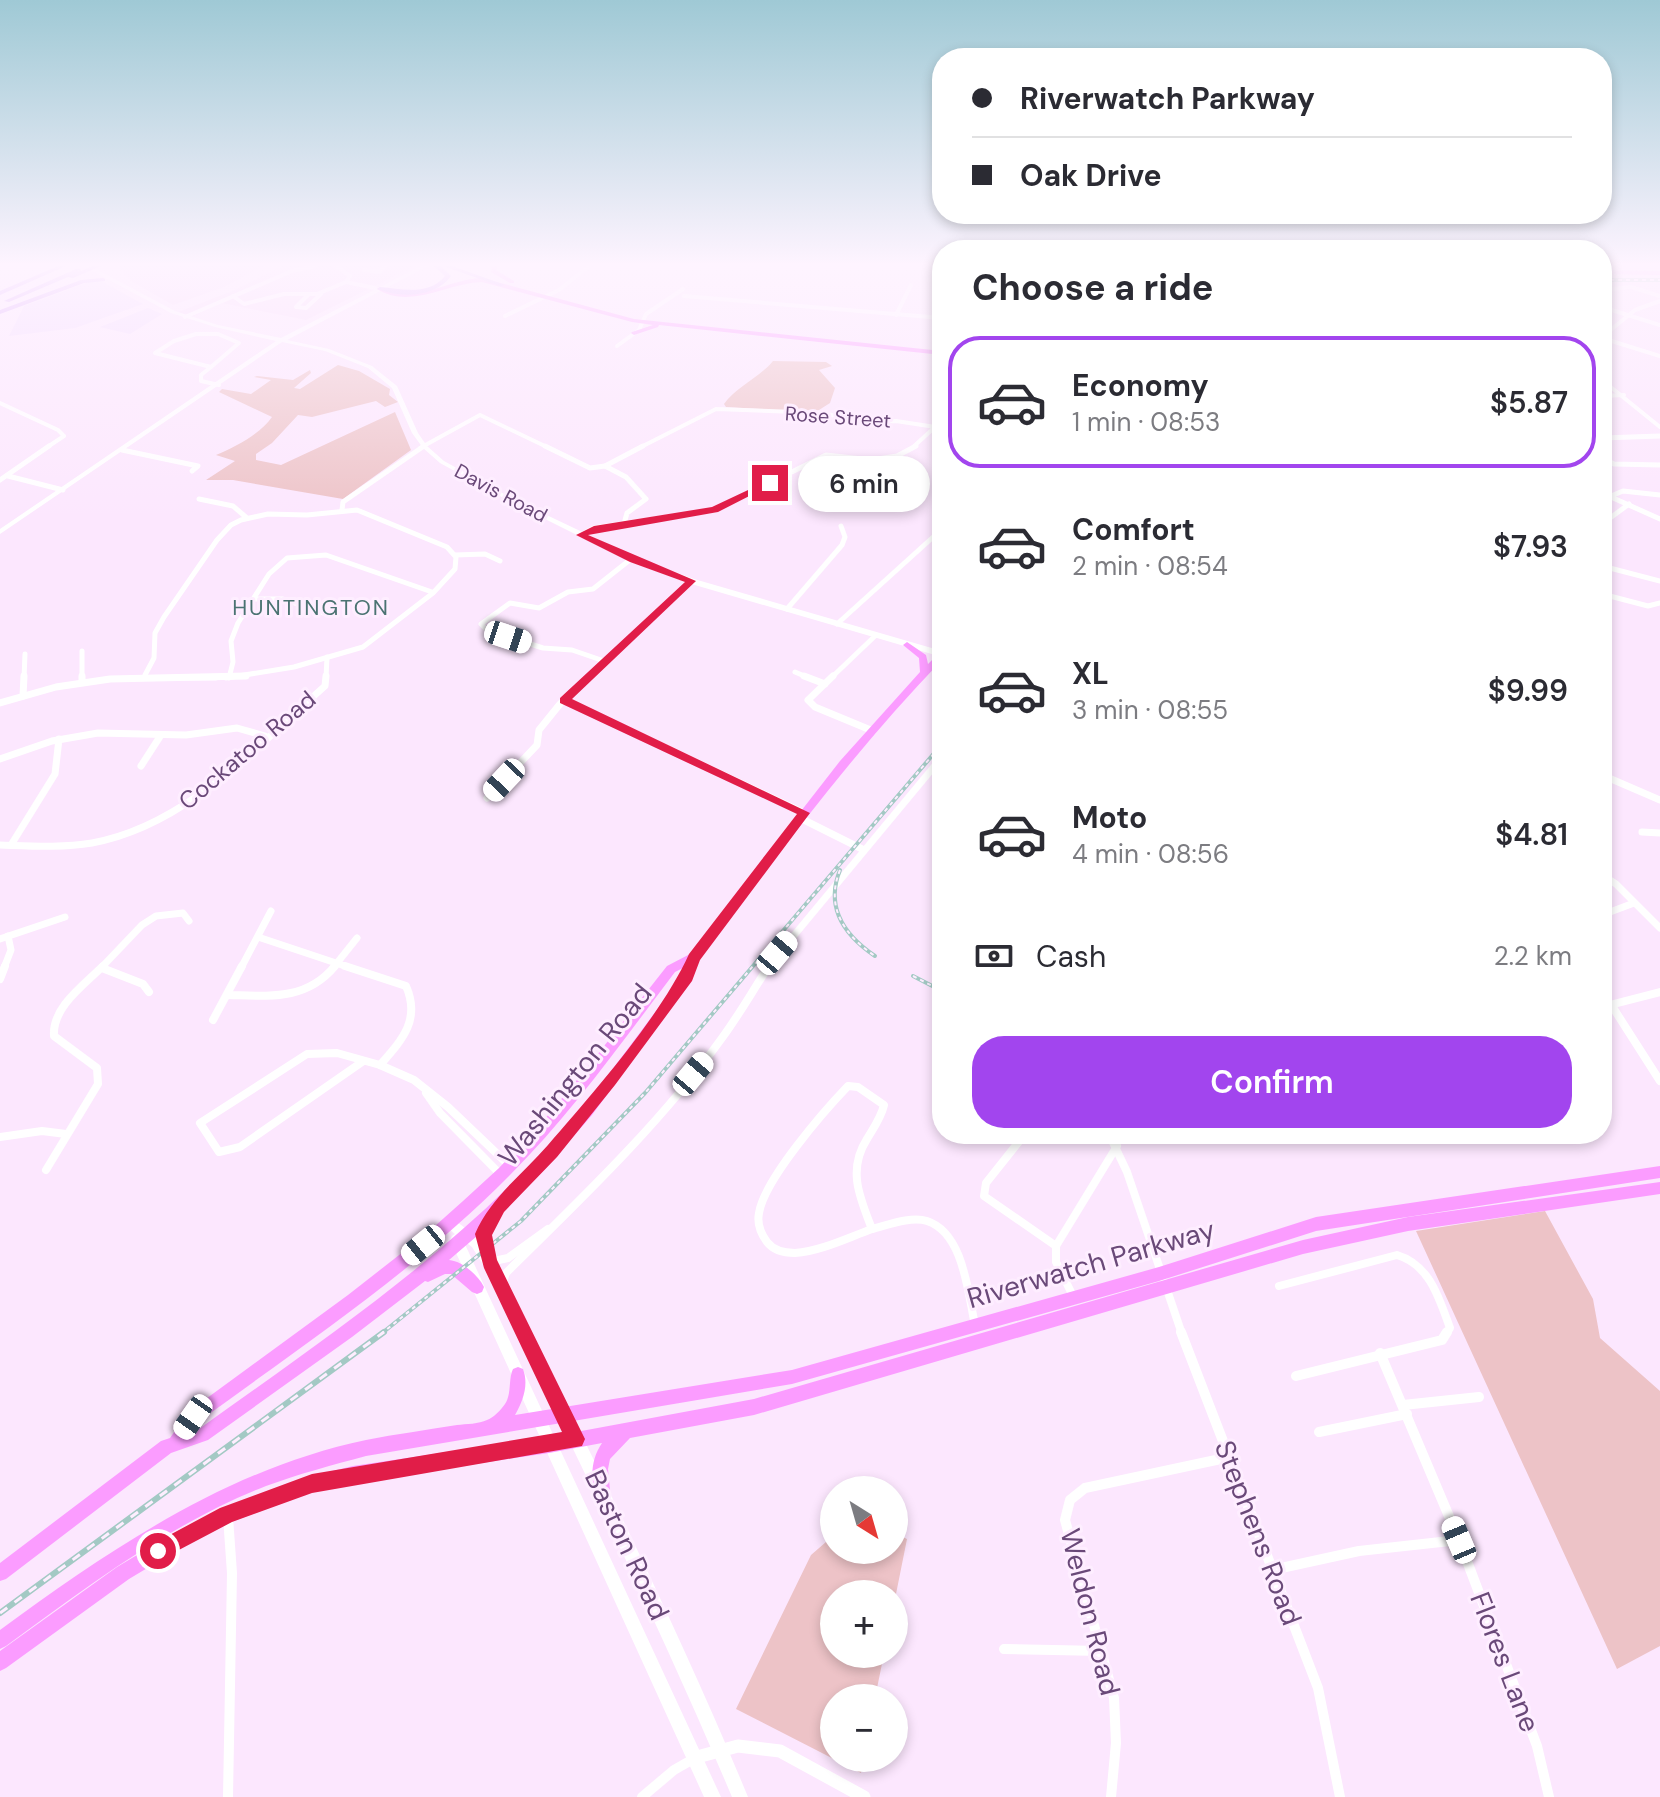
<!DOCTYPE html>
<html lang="en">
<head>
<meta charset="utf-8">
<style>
	body { margin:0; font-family:"DM Sans",sans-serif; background:#f2f2f3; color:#2b2b33; height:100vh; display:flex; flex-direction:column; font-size:30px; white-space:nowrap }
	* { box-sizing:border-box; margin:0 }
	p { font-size:26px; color:#7c7c81 }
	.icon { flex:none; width:44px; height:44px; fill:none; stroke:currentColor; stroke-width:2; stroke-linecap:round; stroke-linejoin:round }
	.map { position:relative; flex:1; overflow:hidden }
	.side { position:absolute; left:932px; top:240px; width:680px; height:904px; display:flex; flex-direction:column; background:#fff; border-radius:32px; box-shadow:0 4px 12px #0003 }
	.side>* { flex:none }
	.guide { position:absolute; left:932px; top:48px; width:680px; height:176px; border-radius:32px; box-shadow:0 4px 12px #0003; display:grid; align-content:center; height:176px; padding:0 40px; background:#fff }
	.needle { width:52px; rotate:143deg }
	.fabs { position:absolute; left:820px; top:1476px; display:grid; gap:16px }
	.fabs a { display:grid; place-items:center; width:88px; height:88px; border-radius:50%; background:#fff; box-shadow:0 4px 12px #0003; font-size:40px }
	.end { position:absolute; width:36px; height:36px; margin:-18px; border:10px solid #e11d48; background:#fff; box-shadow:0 0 0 4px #fff }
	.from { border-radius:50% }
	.bubble { position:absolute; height:56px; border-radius:28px; background:#fff; box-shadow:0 4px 12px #0003; font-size:26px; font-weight:600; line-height:56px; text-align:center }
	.car { position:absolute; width:24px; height:48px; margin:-24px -12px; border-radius:10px; box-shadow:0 0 6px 2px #0007; background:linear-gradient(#fff 24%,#345 0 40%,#fff 0 76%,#345 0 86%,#fff 0) }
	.guide b { display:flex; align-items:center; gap:28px; height:76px; font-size:30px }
	.guide b+b { border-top:2px solid #e1e1e2 }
	.guide i { width:20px; height:20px; background:#2b2b33 }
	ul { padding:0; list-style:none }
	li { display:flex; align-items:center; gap:24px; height:132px; margin:0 16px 12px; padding:0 24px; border:4px solid transparent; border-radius:32px }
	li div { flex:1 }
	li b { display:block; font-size:30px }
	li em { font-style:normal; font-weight:600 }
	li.selected { border-color:#a245ee }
	li>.icon { width:72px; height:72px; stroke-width:1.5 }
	h2 { padding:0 40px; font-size:36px; line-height:96px }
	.pay { display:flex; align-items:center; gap:20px; height:88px; padding:0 40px; font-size:30px }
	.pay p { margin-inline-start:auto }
	.cta { display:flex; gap:16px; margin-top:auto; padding:16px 40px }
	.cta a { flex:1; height:92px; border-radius:32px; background:#a245ee; color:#fff; font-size:32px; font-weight:600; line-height:92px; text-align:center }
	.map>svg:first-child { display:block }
	.residential { fill:#f7dafb }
	.commercial { fill:#f1dafe }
	.green { fill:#edc3c7 }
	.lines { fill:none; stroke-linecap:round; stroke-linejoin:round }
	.minor-far4 { stroke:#fff; stroke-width:4 }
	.minor-far3 { stroke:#fff; stroke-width:5 }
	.minor-far2 { stroke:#fff; stroke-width:7 }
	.minor-far1 { stroke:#fff; stroke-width:8 }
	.minor { stroke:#fff; stroke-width:10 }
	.tertiary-far1 { stroke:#fff; stroke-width:5 }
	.tertiary { stroke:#fff; stroke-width:13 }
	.secondary { fill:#fff; fill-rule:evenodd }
	.primary { fill:#fb9cff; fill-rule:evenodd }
	.motorway { fill:#d39afb; fill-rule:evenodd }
	.rail-far1-casing { stroke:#a3c9c4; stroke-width:4 }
	.rail-casing { stroke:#a3c9c4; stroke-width:6 }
	.rail-far1 { stroke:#feeeff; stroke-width:2; stroke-dasharray:4; stroke-linecap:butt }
	.rail { stroke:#feeeff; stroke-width:3; stroke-dasharray:9; stroke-linecap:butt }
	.route { fill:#e11d48 }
	.labels { text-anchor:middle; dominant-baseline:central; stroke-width:6; stroke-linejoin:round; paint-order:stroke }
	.far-street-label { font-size:20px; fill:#6a4979; stroke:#feeeff }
	.far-neighbourhood-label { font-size:22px; letter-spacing:2px; fill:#4b7372; stroke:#feeeff }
	.street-label { font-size:24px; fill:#6a4979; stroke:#feeeff }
	.near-street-label { font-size:28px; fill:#6a4979; stroke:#feeeff }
</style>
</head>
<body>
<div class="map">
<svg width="1660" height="1797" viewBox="0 0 1660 1797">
	<rect width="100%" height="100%" fill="#fce7fe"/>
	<g class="residential">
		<polygon points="118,266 264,266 224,287 173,305 131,281"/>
		<polygon points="282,266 415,266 306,320 222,303 191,317 178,312 235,290"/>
	</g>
	<g class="commercial">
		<polygon points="97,279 143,304 75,328 9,336 24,306"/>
		<polygon points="148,308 162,314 130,334 100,327"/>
	</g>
	<g class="green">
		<path d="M 773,361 L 826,362 L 832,366 L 819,370 L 835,388 L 830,403 L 819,410 L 808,412 L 726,407 L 724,404 C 736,387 759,378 773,361 Z"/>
		<path d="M 338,365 L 359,371 L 390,389 L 389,395 L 398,402 L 385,407 L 376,401 L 312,417 L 298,415 L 272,443 L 256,454 L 256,460 L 281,465 L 395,412 L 411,450 L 343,499 L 233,480 L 206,480 L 235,461 L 216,455 C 235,447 260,434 272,417 L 219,392 L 222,389 L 251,394 L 271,380 L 254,377 L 257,376 L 293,380 L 310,370 L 311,373 L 294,388 L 300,389 Z"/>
		<polygon points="1545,1211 1593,1299 1600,1338 1660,1391 1660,1646 1617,1669 1416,1231"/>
		<polygon points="894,1533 907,1539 894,1604 894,1594 834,1594 834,1654 884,1654 875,1698 834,1698 834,1758 863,1758 861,1773 736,1709 811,1555 834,1535 834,1550 894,1550"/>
	</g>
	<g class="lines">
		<g class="minor-far4">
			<polyline points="336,266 350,276 346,282"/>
			<polyline points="364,270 380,272 385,266"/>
			<polyline points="1602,290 1631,287 1660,296"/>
			<polyline points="308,295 296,307 306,308 321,294"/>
			<polyline points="233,296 244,304 284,294 317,294 346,282 375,288"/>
			<polyline points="684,296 942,318"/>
			<polyline points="1602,307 1660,325"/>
			<polyline points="896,315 911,285"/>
			<polyline points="505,316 559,290 589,266"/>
			<polyline points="185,317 292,271 315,266"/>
			<polygon points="196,334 218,334 239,343 211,367 155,353 174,341"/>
			<polyline points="1602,337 1635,310 1660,301"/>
			<polyline points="1602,338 1660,356"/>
			<polyline points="617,346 639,330 646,314 683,289"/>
			<polyline points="211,367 201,375 201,381 219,385"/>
			<polyline points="1602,380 1660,427"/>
			<polyline points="1602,396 1624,395"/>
			<polyline points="0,403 58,430 64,436 46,448"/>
			<polyline points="420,448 480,415 549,448"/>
			<polyline points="639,448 716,409 824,413 859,423 896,421 942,428"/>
			<polyline points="912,448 935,427"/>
		</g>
		<g class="minor-far3">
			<polyline points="545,446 590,468 605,466 626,477 646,499 627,513 624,524"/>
			<polyline points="122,450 198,466 192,471"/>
			<polyline points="1602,458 1614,464 1660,465"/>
			<polyline points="889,459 892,463 881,474 901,486"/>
			<polyline points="605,466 643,446"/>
			<polyline points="8,476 63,490"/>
			<polyline points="0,480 49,446"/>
			<polyline points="1602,493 1660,519"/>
			<polyline points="1611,496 1623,491 1660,495"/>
			<polyline points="199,499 233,506 247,518"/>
			<polyline points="342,510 343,502 424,446"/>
			<polyline points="1602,524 1629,504"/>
			<polyline points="581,535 594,528 715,510 826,455 871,460 897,456 916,446"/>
			<polyline points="455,555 485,554 500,561"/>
			<polyline points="1602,566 1660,581"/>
			<polyline points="1602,594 1648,606 1660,603"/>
			<polyline points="254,599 283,599 323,613"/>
			<polyline points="787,609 842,545 845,537 841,526"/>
			<polyline points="837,624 942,529"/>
			<polyline points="82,651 82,678"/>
			<polyline points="607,662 572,650 543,648 487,630 481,624 510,603 539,608 568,592 593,589 631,559"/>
			<polyline points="795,672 809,678"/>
			<polyline points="145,675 154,658 155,633 164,617 217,540 231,525 241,520 268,514 307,515 357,510 447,547 456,557 455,569 433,593 363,647 294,667 226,678"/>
			<polyline points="24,678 25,654"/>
			<polyline points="129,678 216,678"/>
			<polyline points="229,678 233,662 231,641 238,623 269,574 287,558 326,555 432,592"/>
			<polyline points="326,678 327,657"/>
			<polyline points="588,678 691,581"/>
			<polyline points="831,678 875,636"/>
		</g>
		<g class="minor-far2">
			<polyline points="82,676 82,681"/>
			<polyline points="804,676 825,684"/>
			<polyline points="833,676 808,700 815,707 873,731"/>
			<polyline points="23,696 24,676"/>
			<polyline points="564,700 804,813"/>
			<polyline points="0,703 56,687 110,679 246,676"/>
			<polyline points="0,759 52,741 98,733 186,735 237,728 265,736"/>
			<polyline points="141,766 161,735"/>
			<polyline points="1602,775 1660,800"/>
			<polyline points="487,798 537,745 539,730 560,704 590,676"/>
			<polyline points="800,818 864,850"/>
			<polyline points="1642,832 1660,833"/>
			<path d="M 0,845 C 31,846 62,848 92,843 C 186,826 257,746 325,686 L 326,676"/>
			<polyline points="11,845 55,774 59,739"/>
			<polyline points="1602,875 1616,884 1660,928"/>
			<polyline points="1602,915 1634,903"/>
			<polyline points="258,937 351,968"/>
			<polyline points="0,939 65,917"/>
			<polyline points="4,968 11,950 8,936"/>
			<polyline points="101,968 142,925 156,916 183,913 189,921"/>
			<polyline points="241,968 271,911"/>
			<polyline points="333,968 357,938"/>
			<polyline points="767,968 942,757"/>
		</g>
		<g class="minor-far1">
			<path d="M 345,966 L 406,986 C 421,1020 402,1040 380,1065"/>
			<polyline points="102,968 143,984 149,992"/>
			<polyline points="0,979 5,966"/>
			<path d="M 228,995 C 269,996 306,1001 335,966"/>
			<polyline points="1612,1006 1660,1081"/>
			<polyline points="1602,1007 1660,992"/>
			<polyline points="213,1020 242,966"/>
			<polyline points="362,1062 240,1147 219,1152 200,1123 307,1054 337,1053 380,1065 414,1080 448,1107 510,1166"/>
			<path d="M 848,1086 L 858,1087 L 884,1105 C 881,1118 874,1127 867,1139 C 847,1170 860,1198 872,1229 C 847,1238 821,1251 795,1253 C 784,1253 774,1251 767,1242 C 761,1234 757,1223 759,1213 C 764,1180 824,1111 848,1086 Z"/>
			<polyline points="426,1093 440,1113 501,1175"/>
			<polyline points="1025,1134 986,1183 984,1196 1056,1246"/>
			<polyline points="1109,1134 1127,1172 1182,1334"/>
			<polyline points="0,1137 42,1131 66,1134"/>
			<polyline points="1113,1138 1128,1134"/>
			<path d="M 46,1170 L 98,1084 L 97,1068 L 54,1036 C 52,1007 84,985 103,966"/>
			<path d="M 872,1229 C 888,1225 911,1216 927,1221 C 964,1233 968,1294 975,1325"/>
			<polyline points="489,1262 508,1258 548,1229"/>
			<path d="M 502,1285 L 506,1273 C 581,1199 660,1124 722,1038 C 739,1015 753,990 769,966"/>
			<path d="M 1279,1286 L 1397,1255 C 1430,1265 1439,1298 1450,1328 L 1446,1334"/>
			<polyline points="1073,1296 1056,1262 1056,1246 1117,1146"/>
		</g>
		<g class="minor">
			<polyline points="1181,1332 1318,1688 1340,1797"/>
			<polyline points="1380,1353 1459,1540 1537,1746 1549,1797"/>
			<polyline points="1296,1376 1442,1340 1447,1332"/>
			<polyline points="1403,1405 1479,1397"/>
			<polyline points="1319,1432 1407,1414"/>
			<polyline points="228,1517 232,1573 228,1797"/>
			<polyline points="1272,1570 1359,1551 1459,1540"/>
			<polyline points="1004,1649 1102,1651"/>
			<polyline points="642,1797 674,1770 695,1758"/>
			<polyline points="1111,1797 1116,1743 1114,1698 1065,1520 1070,1500 1085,1488 1230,1457"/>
		</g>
		<polyline class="tertiary-far1" points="1602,438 1660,436"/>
		<polyline class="tertiary" points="697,1757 738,1746 780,1751 864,1797"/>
		<g class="secondary">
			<polygon points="83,266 90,266 175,311 218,325 281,338 421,266 428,266 287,340 329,349 372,366 397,386 418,433 427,446 444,461 515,500 637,558 694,579 942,651 942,657 688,583 631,562 511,502 440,463 423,448 412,433 392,388 368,368 325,351 282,342 0,534 0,529 276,341 215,327 171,313"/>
			<path d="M 449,1216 L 480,1239 L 494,1258 C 582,1436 672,1613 748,1797 L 732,1797 C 656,1617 570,1442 484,1266 L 472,1247 L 463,1240 L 721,1797 L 704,1797 L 452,1244 L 450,1240 L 452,1236 L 455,1234 L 445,1226 L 443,1222 L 445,1218 Z"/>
		</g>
		<g class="primary">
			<polygon points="492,266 498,266 496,270 514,281 514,283 510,283 491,272"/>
			<polygon points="1602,270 1660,271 1660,275 1602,274"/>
			<path d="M 482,278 L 634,319 L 942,351 L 942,355 L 659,325 L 658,327 L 634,335 L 631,333 L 632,332 L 653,325 L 632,322 L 482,282 C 446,283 411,310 377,289 L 380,287 C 388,290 396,294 405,294 C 431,294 455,279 482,278 Z"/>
			<path d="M 907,642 L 926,655 L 928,664 L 939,653 L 942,652 L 942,660 C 852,753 777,856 699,959 L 692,980 L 592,1115 L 546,1168 L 498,1216 L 499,1218 L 490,1238 L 496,1262 L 494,1267 L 489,1269 L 484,1267 L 477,1236 L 449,1260 C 462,1261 478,1275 484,1287 L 482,1292 L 477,1294 L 472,1292 L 451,1274 L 445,1274 L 428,1282 L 425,1281 L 352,1337 L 208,1440 L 171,1453 L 6,1579 L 0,1581 L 0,1563 L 161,1441 L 170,1438 L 188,1412 L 348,1295 L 426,1234 L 463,1201 L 499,1168 L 544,1120 L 586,1069 L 667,966 L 690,954 L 840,761 L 920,672 L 919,658 L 903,645 ZM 685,967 L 683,975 C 635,1038 590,1104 535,1160 C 435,1265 316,1345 199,1429 L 193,1431 L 198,1422 C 305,1344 416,1270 509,1176 C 571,1114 622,1042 675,972 Z"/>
			<path d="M 1660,1166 L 1660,1178 L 1316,1231 L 1159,1281 L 792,1384 L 366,1456 C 332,1465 299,1474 266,1486 C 171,1523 88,1586 6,1646 L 0,1649 L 0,1630 C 112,1548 228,1469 366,1440 C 396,1434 427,1430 457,1425 C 466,1424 479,1424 487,1420 C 493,1418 501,1410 505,1404 C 512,1393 508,1380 513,1369 L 518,1367 L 523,1369 C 529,1385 523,1401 515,1415 L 792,1370 L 1159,1267 L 1316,1217 Z"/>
			<path d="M 1660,1182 L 1660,1194 L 1408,1231 L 1303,1254 L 754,1415 L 630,1438 L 610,1459 L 608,1469 L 610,1490 L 608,1496 L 602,1498 L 596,1496 C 590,1478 591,1459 602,1443 L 549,1453 L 353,1482 L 312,1492 L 231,1522 L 184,1546 L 129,1579 L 6,1668 L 0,1671 L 0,1651 L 117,1567 L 172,1534 L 221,1509 L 312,1476 L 353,1466 L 549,1437 L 754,1399 L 1303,1240 L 1408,1217 Z"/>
		</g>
		<g class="motorway">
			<polygon points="58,266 66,266 0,295 0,291"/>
			<polygon points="93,266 101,266 73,278 68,277 9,302 4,301 76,269 80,269 81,271"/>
			<path d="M 434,266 L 441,266 L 451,276 C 435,298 401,298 377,289 L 380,287 C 402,289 429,296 445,276 Z"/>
			<polygon points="443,266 452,266 505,285 500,286"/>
			<polygon points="103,278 105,279 105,281 84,283 0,314 0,310 81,280"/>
		</g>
		<defs>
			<g id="rail-far1">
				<polyline points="1602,280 1660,280"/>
				<path d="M 840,870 C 825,907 844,935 875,956"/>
				<polyline points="913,976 942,991"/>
				<polyline points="381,1334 521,1221 645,1093 942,744"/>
			</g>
			<polyline id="rail" points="0,1613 384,1332"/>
		</defs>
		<use href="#rail-far1" class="rail-far1-casing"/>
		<use href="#rail" class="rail-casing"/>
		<use href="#rail-far1" class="rail-far1"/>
		<use href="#rail" class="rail"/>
	</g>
	<linearGradient id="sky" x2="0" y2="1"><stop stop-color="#9fc9d5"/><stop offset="0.51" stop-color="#fef4ff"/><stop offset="1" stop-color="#fef4ff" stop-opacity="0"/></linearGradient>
	<rect width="1660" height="518" fill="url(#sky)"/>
	<path class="route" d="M 767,481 L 775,483 L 718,512 L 588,535 L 696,581 L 572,699 L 810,813 L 700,960 L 692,981 L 615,1085 L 557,1157 L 504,1212 L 492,1235 L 497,1260 L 582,1433 L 585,1439 L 582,1446 L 312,1493 L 232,1522 L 158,1561 L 151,1558 L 148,1551 L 151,1545 L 220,1508 L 312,1474 L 562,1432 L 484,1268 L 475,1234 C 491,1197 522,1175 548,1145 C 594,1092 661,1016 689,954 L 797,814 L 560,703 L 560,698 L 685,582 L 630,562 L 576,535 L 594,526 L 712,507 Z"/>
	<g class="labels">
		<g class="far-street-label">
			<text transform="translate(838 417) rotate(4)">Rose Street</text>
			<text transform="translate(501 493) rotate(28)">Davis Road</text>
		</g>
		<g class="far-neighbourhood-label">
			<text x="311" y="607">HUNTINGTON</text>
		</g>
		<g class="street-label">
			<text transform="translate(247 750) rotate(-40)">Cockatoo Road</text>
		</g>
		<g class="near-street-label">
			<text transform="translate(575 1075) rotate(-51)">Washington Road</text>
			<text transform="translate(1091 1264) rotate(-16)">Riverwatch Parkway</text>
			<text transform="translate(1258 1533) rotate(69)">Stephens Road</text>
			<text transform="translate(627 1545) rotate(65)">Baston Road</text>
			<text transform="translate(1090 1612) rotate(76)">Weldon Road</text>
			<text transform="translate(1505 1662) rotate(69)">Flores Lane</text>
		</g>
	</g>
</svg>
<div class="fabs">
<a><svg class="needle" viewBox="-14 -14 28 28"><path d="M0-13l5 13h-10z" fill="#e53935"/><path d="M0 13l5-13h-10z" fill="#7c7c81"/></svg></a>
<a>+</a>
<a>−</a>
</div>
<i class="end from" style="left:158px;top:1551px"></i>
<i class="end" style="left:770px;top:483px"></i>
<div class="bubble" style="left:798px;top:456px;width:132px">6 min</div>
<i class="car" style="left:508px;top:637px;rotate:108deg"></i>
<i class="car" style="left:504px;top:780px;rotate:223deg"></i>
<i class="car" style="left:777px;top:953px;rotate:40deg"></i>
<i class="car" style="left:693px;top:1074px;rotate:40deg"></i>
<i class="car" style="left:423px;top:1245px;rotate:231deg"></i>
<i class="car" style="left:193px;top:1417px;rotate:215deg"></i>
<i class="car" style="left:1459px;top:1540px;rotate:337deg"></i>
<div class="guide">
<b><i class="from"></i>Riverwatch Parkway</b>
<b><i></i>Oak Drive</b>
</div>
<section class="side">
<h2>Choose a ride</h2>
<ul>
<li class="selected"><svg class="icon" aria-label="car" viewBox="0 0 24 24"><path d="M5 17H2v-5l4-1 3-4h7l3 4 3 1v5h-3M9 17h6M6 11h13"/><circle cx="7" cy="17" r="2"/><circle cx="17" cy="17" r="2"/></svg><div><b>Economy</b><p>1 min · 08:53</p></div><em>$5.87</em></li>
<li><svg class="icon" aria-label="car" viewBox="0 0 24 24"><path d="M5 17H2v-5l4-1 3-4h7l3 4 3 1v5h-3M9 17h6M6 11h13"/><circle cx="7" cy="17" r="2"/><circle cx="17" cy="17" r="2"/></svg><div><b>Comfort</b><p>2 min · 08:54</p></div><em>$7.93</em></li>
<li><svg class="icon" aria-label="car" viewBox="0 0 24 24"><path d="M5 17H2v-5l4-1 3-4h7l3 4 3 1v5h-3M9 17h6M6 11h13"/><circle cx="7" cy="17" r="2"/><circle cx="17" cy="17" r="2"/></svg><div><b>XL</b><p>3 min · 08:55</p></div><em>$9.99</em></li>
<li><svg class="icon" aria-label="car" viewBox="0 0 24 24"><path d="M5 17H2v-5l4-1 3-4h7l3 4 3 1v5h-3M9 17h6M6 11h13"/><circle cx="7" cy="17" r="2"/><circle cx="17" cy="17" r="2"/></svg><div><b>Moto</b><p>4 min · 08:56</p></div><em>$4.81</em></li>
</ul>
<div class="pay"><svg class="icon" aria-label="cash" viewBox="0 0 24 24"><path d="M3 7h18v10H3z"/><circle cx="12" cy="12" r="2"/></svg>Cash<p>2.2 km</p></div>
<div class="cta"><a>Confirm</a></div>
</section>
</div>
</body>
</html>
